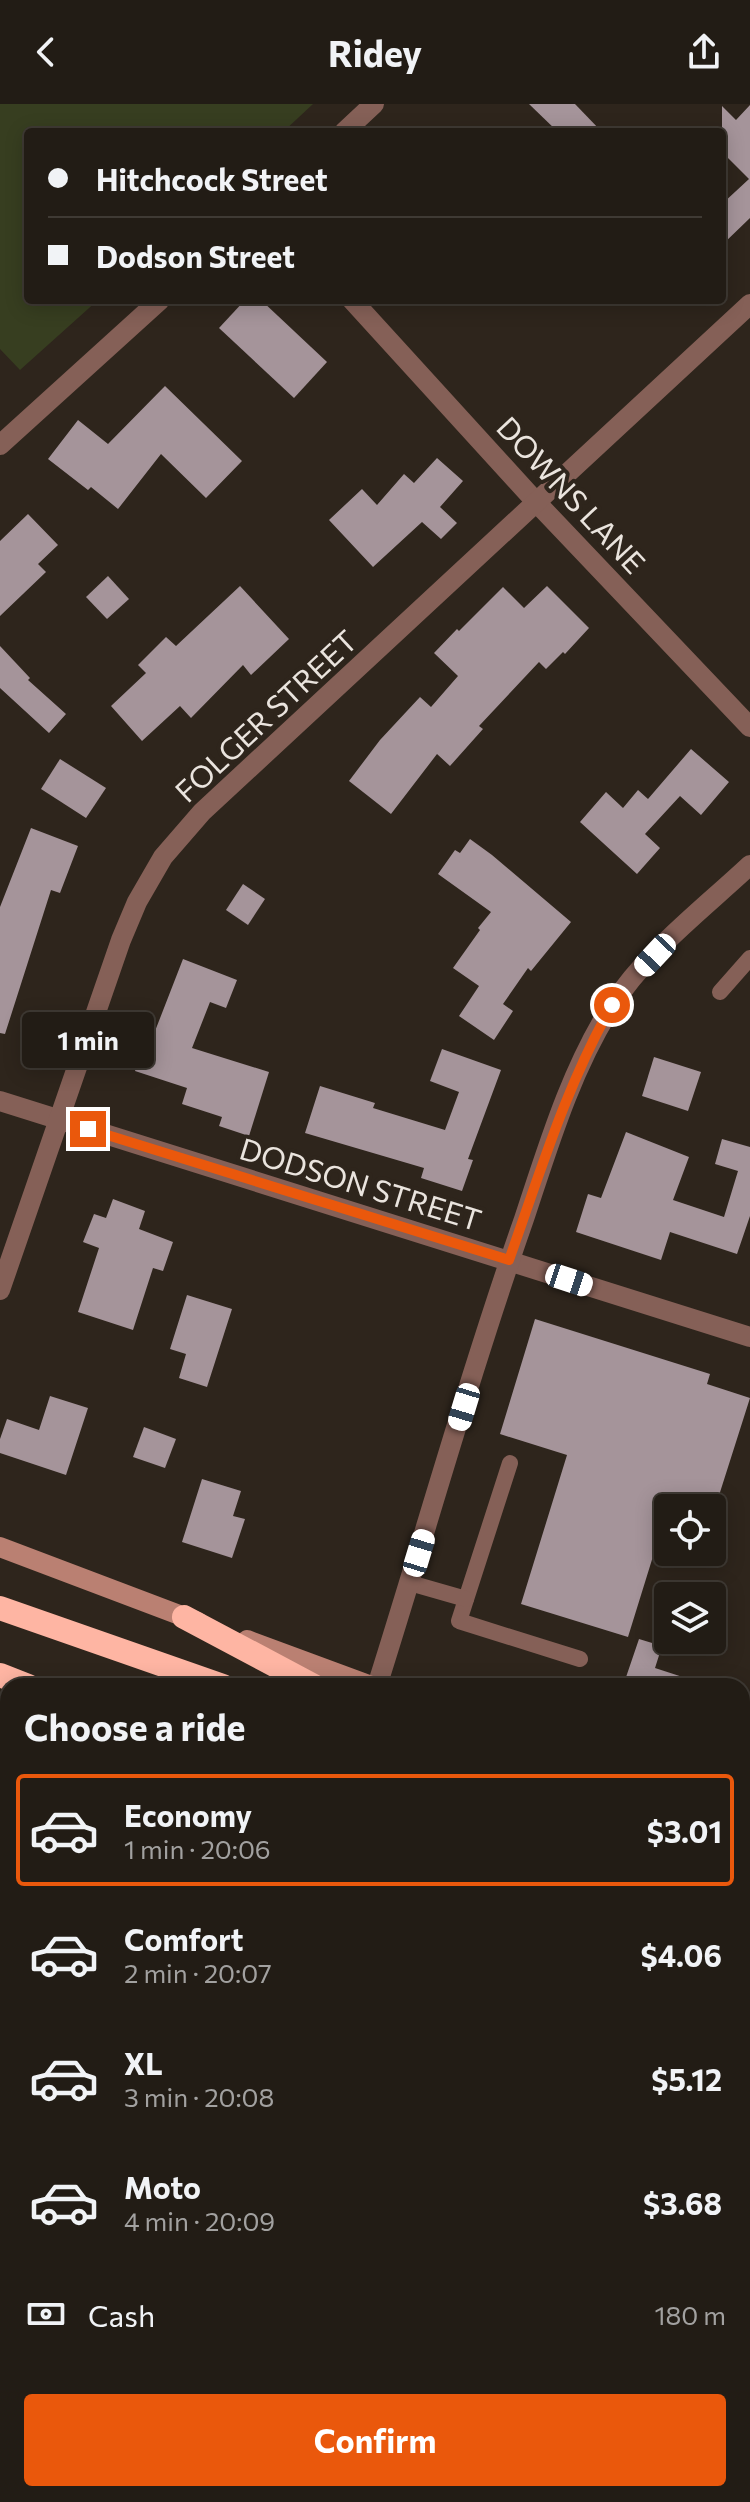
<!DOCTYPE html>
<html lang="en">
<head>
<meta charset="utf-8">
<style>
	body { margin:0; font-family:Commissioner,sans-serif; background:#2e2922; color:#f1f3f6; height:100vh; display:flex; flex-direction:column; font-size:30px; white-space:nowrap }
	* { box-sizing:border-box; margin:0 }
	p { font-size:26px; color:#a2a1a0 }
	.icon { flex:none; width:44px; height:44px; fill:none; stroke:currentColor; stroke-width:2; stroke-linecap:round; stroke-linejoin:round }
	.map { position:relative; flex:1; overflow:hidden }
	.details { position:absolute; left:0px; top:1574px; width:750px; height:824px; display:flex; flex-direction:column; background:#221c15; border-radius:24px 24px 0 0; box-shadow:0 4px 20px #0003,0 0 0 2px #3f3a34 }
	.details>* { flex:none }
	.guide { position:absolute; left:24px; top:24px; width:702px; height:176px; border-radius:8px; box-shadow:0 4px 20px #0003,0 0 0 2px #3f3a34; display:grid; align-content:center; height:176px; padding:0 24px; background:#221c15 }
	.fabs { position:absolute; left:654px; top:1390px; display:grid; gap:16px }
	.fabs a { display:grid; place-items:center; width:72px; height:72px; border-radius:8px; background:#221c15; box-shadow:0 4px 20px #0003,0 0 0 2px #3f3a34; font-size:40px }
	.end { position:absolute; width:36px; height:36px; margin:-18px; border:10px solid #ea580c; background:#fff; box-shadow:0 0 0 4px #fff }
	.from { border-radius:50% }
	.bubble { position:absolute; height:56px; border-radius:8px; background:#221c15; box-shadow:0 4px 20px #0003,0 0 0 2px #3f3a34; font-size:26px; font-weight:700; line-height:56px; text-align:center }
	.car { position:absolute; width:24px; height:48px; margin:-24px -12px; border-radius:10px; box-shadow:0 0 6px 2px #0007; background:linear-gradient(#fff 24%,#345 0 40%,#fff 0 76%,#345 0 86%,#fff 0) }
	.guide b { display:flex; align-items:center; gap:28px; height:76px; font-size:30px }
	.guide b+b { border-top:2px solid #3f3a34 }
	.guide i { width:20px; height:20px; background:#f1f3f6 }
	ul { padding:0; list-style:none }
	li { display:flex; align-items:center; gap:24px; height:112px; margin:0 16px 12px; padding:0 8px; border:4px solid transparent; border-radius:8px }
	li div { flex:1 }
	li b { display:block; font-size:30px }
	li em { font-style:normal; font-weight:700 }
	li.current { border-color:#ea580c }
	li>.icon { width:72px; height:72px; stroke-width:1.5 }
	h2 { padding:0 24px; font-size:36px; line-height:96px }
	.pay { display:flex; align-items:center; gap:20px; height:88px; padding:0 24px; font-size:30px }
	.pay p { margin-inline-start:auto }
	.cta { display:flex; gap:16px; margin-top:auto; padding:16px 24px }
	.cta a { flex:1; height:92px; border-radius:8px; background:#ea580c; color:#fff; font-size:32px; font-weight:700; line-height:92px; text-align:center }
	header { display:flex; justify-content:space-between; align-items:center; height:104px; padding:0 24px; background:#221c15; font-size:36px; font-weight:700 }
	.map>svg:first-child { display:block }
	.green { fill:#373e20 }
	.building { fill:#a5949a }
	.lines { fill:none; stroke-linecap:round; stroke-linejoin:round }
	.service { stroke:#856057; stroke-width:16 }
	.minor { stroke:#856057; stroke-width:20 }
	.secondary { stroke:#ba8072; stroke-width:20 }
	.motorway { stroke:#feb5a3; stroke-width:24 }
	.route { stroke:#ea580c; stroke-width:10 }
	.labels { text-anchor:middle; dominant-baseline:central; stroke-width:8; stroke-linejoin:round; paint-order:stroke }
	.street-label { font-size:30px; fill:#eae4de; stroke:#2e251c }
</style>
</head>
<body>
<header><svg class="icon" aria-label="back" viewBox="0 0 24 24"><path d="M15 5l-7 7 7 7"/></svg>Ridey<svg class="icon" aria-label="share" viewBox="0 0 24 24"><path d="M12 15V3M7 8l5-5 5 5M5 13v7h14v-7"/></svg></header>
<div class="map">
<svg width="750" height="2398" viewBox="0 0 750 2398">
	<rect width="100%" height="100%" fill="#2e251c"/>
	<polygon class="green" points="0,0 313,0 283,28 28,28 28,196 98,196 20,266 0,245"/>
	<g class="building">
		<polygon points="529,0 575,0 602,28 558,28"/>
		<polygon points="750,1 750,114 722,141 722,100 749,75 722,48 722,2 736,16"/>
		<polygon points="245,196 261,196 327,258 294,294 219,224"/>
		<polygon points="165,282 242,357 206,394 161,350 118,405 91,383 88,386 48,355 78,316 108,340"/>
		<polygon points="437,354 463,377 440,403 457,419 441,435 422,418 373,463 329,416 362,385 377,401 404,370 414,379"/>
		<polygon points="28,410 58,441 38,460 46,468 0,512 0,437"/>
		<polygon points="108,472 129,495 107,515 86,493"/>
		<polygon points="240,482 289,535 251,571 243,561 191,614 180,602 142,637 111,602 146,569 138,561 166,533 176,542"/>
		<polygon points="547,482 589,524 565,550 563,548 546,565 539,558 479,622 483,625 450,662 437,650 391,710 349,677 380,636 420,593 431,603 458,572 434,549 457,525 459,527 503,483 524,504"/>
		<polygon points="0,542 30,574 28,576 66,610 49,629 0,584"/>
		<polygon points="691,645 729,678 701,711 680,692 645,730 660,744 637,770 580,718 606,688 623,704 638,686 648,695"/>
		<polygon points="60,655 106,684 86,714 41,685"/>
		<polygon points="31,724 78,742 60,789 51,786 5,930 0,929 0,803"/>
		<polygon points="470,735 492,751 571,818 531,867 528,864 503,900 513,907 494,936 459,912 479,882 453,864 480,826 478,824 491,808 438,770 455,746 460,749"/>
		<polygon points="243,780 265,795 248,821 226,806"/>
		<polygon points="183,855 237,876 226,904 210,898 192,944 269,968 249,1032 219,1022 222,1013 182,1000 187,984 135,967 144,939 150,940"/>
		<polygon points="442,945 501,966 468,1055 473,1056 462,1087 421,1074 424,1064 305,1029 320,982 375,999 373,1004 445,1026 459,988 430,977"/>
		<polygon points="654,953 701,968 688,1007 642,992"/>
		<polygon points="626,1028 689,1053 673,1096 724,1113 738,1067 715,1060 722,1035 750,1043 750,1112 737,1150 670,1128 661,1156 576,1128 588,1090 601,1094"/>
		<polygon points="113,1095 145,1107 139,1125 173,1138 163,1167 153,1164 133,1226 78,1208 99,1144 83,1138 94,1110 106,1114"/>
		<polygon points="187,1191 232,1205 207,1283 179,1274 186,1250 170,1245"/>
		<polygon points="535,1215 710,1270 707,1280 750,1294 715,1404 668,1404 628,1533 521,1500 567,1351 500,1330"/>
		<polygon points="50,1292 88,1304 66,1371 0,1349 0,1335 7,1315 39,1326"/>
		<polygon points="144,1323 176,1335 165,1364 133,1353"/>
		<polygon points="202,1375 241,1387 233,1412 245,1415 232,1454 182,1438"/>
		<polygon points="639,1535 662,1542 655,1564 698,1578 698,1582 623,1582"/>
	</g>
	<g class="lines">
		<g class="service">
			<polyline points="720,888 750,854"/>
			<polyline points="510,1359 459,1517 580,1555"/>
			<polyline points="410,1479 466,1495"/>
		</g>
		<g class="minor">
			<polyline points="344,28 374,0"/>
			<polyline points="352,196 537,399 750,623"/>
			<polyline points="0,341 160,196"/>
			<polyline points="0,997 750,1233"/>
			<polyline points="0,1186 121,836 137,798 163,753 202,708 750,200"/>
			<path d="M 377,1582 C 426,1427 470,1269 524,1115 C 548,1043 570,968 611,903 C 646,848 703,805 750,761"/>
			<polyline points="0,2018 8,2020"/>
			<polyline points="118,2398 121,2390"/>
			<polyline points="606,2398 609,2390"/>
		</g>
		<g class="secondary">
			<polyline points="0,1443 198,1518"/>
			<polyline points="247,1536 371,1582"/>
			<polyline points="742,1703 750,1705"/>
			<polyline points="0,1886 8,1890"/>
			<polyline points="742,2185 750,2188"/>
		</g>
		<g class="motorway">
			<polyline points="0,1504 223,1582"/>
			<polyline points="184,1513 314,1582"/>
			<polyline points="0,1571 28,1582"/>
			<polyline points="0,1657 8,1661"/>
			<polyline points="0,1740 8,1743"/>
			<polyline points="742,1765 750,1768"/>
			<polyline points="0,1824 8,1827"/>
			<polyline points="742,1830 750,1836"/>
			<polyline points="742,1911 750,1913"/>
			<polyline points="742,1929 750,1932"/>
			<polyline points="742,1948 750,1950"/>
			<polyline points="742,1971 750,1974"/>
			<polyline points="742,2039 750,2043"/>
			<polyline points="742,2130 750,2134"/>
		</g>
	</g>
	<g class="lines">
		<path class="route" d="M 88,1025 L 509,1156 C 540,1069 566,982 612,901"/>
	</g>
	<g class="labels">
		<g class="street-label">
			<text transform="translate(572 390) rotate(47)">DOWNS LANE</text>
			<text transform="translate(265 611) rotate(-43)">FOLGER STREET</text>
			<text transform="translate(361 1079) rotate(17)">DODSON STREET</text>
		</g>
	</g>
</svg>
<div class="fabs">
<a><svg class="icon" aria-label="locate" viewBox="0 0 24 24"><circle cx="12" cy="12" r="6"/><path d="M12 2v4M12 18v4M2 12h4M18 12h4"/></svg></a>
<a><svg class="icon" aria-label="layers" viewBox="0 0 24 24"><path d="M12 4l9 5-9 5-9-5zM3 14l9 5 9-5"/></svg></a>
</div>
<i class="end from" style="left:612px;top:901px"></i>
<i class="end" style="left:88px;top:1025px"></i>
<div class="bubble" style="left:22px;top:908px;width:132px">1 min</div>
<i class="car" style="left:655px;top:851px;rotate:223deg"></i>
<i class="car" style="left:569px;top:1176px;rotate:108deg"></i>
<i class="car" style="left:464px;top:1303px;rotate:197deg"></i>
<i class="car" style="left:419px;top:1449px;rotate:17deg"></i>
<div class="guide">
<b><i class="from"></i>Hitchcock Street</b>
<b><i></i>Dodson Street</b>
</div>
<section class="details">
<h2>Choose a ride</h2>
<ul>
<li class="current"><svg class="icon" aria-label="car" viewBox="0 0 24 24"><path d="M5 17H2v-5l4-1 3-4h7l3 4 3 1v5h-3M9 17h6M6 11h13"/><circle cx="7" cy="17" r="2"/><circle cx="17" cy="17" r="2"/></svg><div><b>Economy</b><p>1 min · 20:06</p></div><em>$3.01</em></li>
<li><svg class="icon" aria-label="car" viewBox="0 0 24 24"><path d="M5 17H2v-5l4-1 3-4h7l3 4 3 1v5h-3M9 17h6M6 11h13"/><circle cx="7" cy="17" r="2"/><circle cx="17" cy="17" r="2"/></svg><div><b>Comfort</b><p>2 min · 20:07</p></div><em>$4.06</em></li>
<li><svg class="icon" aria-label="car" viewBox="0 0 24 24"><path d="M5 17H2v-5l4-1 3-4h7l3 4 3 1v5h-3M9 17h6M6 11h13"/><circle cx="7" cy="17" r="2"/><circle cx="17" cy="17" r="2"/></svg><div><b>XL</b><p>3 min · 20:08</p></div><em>$5.12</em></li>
<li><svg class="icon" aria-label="car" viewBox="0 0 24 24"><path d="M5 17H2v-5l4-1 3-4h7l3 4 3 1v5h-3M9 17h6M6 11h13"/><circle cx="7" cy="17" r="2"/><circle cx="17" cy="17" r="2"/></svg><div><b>Moto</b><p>4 min · 20:09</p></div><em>$3.68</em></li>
</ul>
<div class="pay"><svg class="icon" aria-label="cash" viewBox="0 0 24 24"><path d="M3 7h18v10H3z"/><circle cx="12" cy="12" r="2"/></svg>Cash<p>180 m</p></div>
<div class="cta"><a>Confirm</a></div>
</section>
</div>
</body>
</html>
